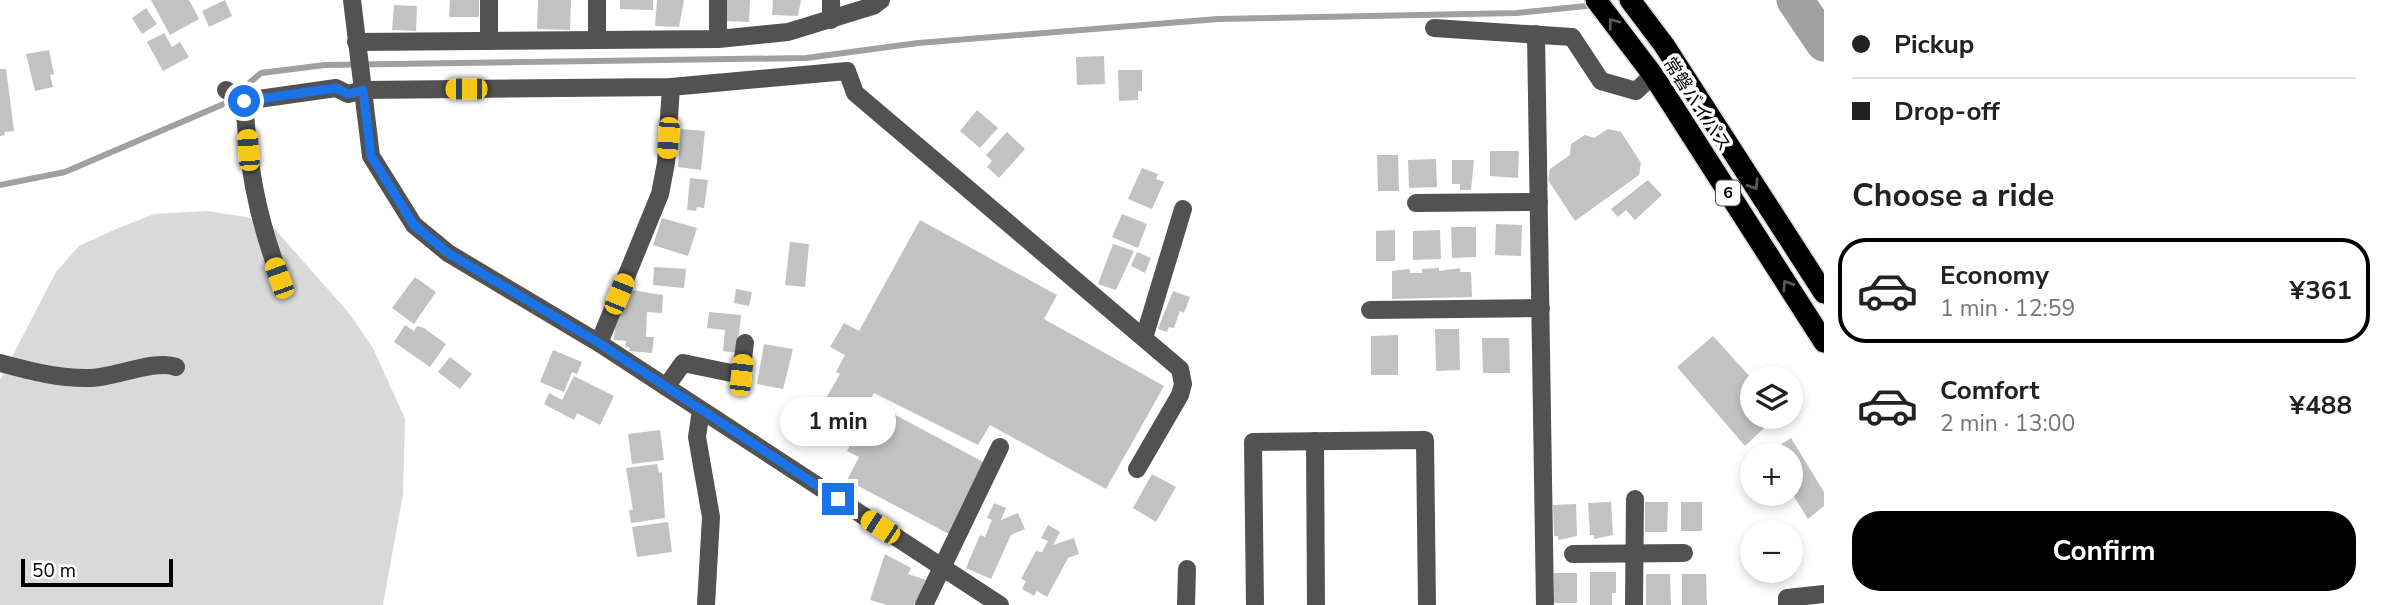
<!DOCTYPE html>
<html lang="en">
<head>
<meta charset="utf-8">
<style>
	body { margin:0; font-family:"Nunito Sans","Noto Sans JP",sans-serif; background:#f6f6f6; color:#222; height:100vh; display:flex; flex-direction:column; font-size:26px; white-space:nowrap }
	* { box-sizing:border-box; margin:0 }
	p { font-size:23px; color:#767676 }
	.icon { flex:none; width:38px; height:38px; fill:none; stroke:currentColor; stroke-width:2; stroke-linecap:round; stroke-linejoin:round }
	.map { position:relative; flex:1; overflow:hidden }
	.sheet { display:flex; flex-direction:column; background:#fff; width:560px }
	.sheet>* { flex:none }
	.guide { display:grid; align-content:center; height:154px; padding:0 28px; background:#fff }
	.controls { position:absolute; left:1740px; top:366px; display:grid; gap:14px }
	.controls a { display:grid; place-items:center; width:63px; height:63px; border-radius:50%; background:#fff; box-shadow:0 4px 10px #0003; font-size:35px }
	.scale { position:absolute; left:21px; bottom:18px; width:152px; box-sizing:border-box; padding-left:7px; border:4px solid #000; border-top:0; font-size:19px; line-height:24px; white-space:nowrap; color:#000; -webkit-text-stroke:5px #fff; paint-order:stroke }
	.end { position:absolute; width:32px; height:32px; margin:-16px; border:9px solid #1a73e8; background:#fff; box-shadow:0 0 0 4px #fff }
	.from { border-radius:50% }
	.bubble { position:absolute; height:49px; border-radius:24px; background:#fff; box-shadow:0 4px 10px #0003; font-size:23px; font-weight:700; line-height:49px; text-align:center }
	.car { position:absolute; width:21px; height:42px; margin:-21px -10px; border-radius:9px; box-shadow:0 0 5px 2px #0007; background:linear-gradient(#f5c518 24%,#345 0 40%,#f5c518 0 76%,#345 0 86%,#f5c518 0) }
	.guide b { display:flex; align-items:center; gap:24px; height:66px; font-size:26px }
	.guide b+b { border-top:2px solid #e0e0e0 }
	.guide i { width:18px; height:18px; background:#222 }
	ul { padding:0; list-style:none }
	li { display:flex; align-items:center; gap:21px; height:105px; margin:0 14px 10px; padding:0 14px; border:4px solid transparent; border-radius:28px }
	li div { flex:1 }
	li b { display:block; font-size:26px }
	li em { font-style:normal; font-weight:700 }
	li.current { border-color:#000 }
	li>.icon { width:63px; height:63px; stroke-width:1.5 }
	h2 { padding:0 28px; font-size:32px; line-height:84px }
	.cta { display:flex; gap:14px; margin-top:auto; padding:14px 28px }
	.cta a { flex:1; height:80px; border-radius:28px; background:#000; color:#fff; font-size:28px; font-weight:700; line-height:80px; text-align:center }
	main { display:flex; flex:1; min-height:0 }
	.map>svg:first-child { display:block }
	.green { fill:#d9d9d9 }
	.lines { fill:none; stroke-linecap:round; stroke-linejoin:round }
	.stream { stroke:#a0a0a0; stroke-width:6 }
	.river { stroke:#a0a0a0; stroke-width:37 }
	.building { fill:#c2c2c2 }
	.highway-casing { stroke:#dbdbdb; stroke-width:24 }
	.minor { stroke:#525252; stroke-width:18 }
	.highway { stroke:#000; stroke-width:21 }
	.oneway { stroke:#595959 }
	.route { stroke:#1a73e8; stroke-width:9 }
	.labels { text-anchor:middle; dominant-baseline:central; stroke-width:7; stroke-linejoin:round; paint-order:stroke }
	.shield { fill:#fff; stroke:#4c4c4c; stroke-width:2 }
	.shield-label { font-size:16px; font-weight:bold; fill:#000 }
	.street-label { font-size:18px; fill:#000; stroke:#fff }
</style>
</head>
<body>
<main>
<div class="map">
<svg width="1824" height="605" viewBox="0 0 1824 605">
	<rect width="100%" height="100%" fill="#fff"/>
	<polygon class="green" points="207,211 246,217 272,226 348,312 373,348 405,419 403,494 383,605 0,605 0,380 56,272 79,246 114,230 154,214"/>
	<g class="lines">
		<polyline class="stream" points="0,185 65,172 226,103 261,73 325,65 806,58 918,43 1218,19 1517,13 1596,5"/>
		<polyline class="river" points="1795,0 1824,43"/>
	</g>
	<g class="building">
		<polygon points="151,0 189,0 199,19 170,35"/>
		<polygon points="225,0 232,16 209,27 202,11"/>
		<polygon points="450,0 479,0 479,17 449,17"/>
		<polygon points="538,0 571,0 570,30 537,29"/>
		<polygon points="620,0 653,0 653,10 620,9"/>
		<polygon points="657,0 684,0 679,27 655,26"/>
		<polygon points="725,0 750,0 749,22 724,21"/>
		<polygon points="773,0 801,0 798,16 772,15"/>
		<polygon points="394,5 417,6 416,31 392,30"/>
		<polygon points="146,8 157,24 142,34 132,18"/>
		<polygon points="164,33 172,47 180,42 189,57 163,71 147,42"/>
		<polygon points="49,50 54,74 50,75 53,87 35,91 26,54"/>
		<polygon points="1104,56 1105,84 1077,85 1076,57"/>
		<polygon points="0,69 6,69 14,131 4,132 5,135 0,136"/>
		<polygon points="1118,70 1142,70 1142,91 1138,91 1138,100 1119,101"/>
		<polygon points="977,110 998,128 980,148 960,131"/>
		<polygon points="681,129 705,131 701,170 678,167"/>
		<polygon points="1608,129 1621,132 1641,163 1639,175 1575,221 1548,180 1550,169 1570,155 1571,144 1585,135 1594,138"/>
		<polygon points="1007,132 1025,149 999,178 987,167 992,161 986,155"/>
		<polygon points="1490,151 1519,151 1518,178 1490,176"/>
		<polygon points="1377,155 1398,155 1399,191 1378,191"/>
		<polygon points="1436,159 1437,187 1409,188 1408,160"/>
		<polygon points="1452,160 1474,160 1471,190 1460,190 1460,184 1452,184"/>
		<polygon points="1142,168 1158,174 1156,179 1164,182 1152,209 1128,199"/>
		<polygon points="690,178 708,180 704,208 697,207 696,211 687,210"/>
		<polygon points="1648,180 1662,195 1635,220 1626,210 1618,217 1611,209"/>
		<polygon points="1122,214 1147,224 1138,248 1112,237"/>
		<polygon points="662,218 697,228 688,256 653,245"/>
		<polygon points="920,220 1057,295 1044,319 1164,386 1106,489 990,425 978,445 874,393 859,419 825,400 840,374 836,372 845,355 830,347 844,323 859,331"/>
		<polygon points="1496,224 1522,225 1521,256 1495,255"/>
		<polygon points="1451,227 1476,227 1476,257 1452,258"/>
		<polygon points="1395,230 1395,261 1376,261 1376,231"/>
		<polygon points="1440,230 1441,259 1413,260 1413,231"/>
		<polygon points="790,242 809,244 805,287 785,285"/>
		<polygon points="1113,244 1134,251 1116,290 1098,284"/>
		<polygon points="1137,252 1151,258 1145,273 1131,266"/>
		<polygon points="654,267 686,269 684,288 653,285"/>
		<polygon points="1439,268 1439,271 1460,268 1460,272 1471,272 1472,297 1392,299 1392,271 1410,269 1410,273 1422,273 1422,269"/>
		<polygon points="415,277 436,292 414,324 392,308"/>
		<polygon points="625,289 663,295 662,313 647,312 646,337 654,337 652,353 629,351 630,348 625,347 626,341 614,340 616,315 620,315 620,307 625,308"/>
		<polygon points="736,289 752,292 749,306 734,303"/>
		<polygon points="1173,291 1190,297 1184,313 1180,311 1174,328 1169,327 1167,332 1158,329"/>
		<polygon points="709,312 741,315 737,353 723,351 725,330 707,328"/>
		<polygon points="405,325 414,331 417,326 424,328 446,344 430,367 394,342"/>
		<polygon points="1435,329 1459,329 1460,370 1436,371"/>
		<polygon points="1398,335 1398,375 1371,375 1371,336"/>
		<polygon points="1713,336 1752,379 1752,416 1777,416 1745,446 1677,367"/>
		<polygon points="1482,338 1509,338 1510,373 1483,373"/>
		<polygon points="764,344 793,349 783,389 757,384"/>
		<polygon points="553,350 582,362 577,374 572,372 564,392 540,382"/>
		<polygon points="450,357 472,374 460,389 438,372"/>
		<polygon points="574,376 614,396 600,425 577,413 574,420 544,404 549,393 562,400"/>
		<polygon points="873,403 987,464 949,534 847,480 859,457 847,451"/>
		<polygon points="660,430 664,460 632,464 628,434"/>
		<polygon points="1791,438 1824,492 1824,506 1808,519 1790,490 1790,455 1767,453"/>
		<polygon points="657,464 659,473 662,472 665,518 631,523 629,510 633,510 626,468"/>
		<polygon points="1152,474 1176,487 1156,522 1133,508"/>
		<polygon points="1611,502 1613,535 1594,539 1594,535 1590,535 1588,503"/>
		<polygon points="1645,502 1668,502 1667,532 1645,532"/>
		<rect x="1681" y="502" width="21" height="29"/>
		<polygon points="994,503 1006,508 1001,520 1018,513 1025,529 1011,535 991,579 966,568 980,535 985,537 992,520 987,518"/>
		<polygon points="1576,504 1577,536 1559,540 1558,536 1554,536 1553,505"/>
		<polygon points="668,522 672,552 637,557 632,527"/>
		<polygon points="1048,525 1060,532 1053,545 1074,538 1079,554 1068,558 1047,597 1037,591 1034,596 1022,589 1026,581 1021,579 1036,551 1042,552 1048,541 1041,538"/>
		<polygon points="885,554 911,568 908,574 926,580 914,605 887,605 870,600"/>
		<polygon points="1590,572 1616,572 1616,593 1612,593 1612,605 1590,605"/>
		<rect x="1554" y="573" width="23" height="30"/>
		<polygon points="1646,574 1670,574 1671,605 1646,605"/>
		<polygon points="1682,574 1706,574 1707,605 1682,605"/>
	</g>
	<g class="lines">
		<defs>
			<g id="highway">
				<polyline points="1596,0 1653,75 1824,342"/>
				<polyline points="1630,0 1664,45 1824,293"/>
			</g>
		</defs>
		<use href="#highway" class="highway-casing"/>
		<g class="minor">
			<polyline points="352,0 371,156 414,225 448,253 599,343 1000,605"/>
			<polyline points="831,0 831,20"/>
			<polyline points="1434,28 1572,37 1601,81 1636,91 1653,75"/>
			<polyline points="1536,34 1545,605"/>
			<polyline points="718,39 718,0"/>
			<polyline points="597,40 597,0"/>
			<polyline points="489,41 489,0"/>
			<polyline points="356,42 718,39 788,32 873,6 881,0"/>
			<polyline points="226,90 244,101"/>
			<polyline points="1416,203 1539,202"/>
			<path d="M 280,278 C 256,213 249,170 244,101 L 336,88 L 348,94 L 363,90 L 671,87 L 847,71 L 855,93 L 1180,369 L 1183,384 L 1180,395 L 1137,469"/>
			<polyline points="1370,310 1541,308"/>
			<polyline points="1144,338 1183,209"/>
			<polyline points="599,343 660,194 666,163 671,87"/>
			<path d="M 0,363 C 30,371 60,379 91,378 C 116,377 155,359 176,367"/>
			<polyline points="666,387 683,363 741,375 745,343"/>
			<polyline points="701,410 697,437 711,517 706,605"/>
			<polyline points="1315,441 1316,605"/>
			<polyline points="1573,554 1684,553"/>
			<polyline points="924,605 1000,447"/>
			<polyline points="1186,605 1187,569"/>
			<polyline points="1255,605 1253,442 1425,440 1427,605"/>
			<polyline points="1634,605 1635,499"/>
			<polyline points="1787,605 1787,598 1824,594"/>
		</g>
		<use href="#highway" class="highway"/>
	</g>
	<defs><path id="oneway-chevron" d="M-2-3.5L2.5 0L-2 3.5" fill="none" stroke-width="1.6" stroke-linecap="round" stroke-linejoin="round" transform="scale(1.75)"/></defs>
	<g class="oneway">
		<use href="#oneway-chevron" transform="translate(1613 23) rotate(-127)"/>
		<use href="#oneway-chevron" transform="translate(1754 185) rotate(57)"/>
		<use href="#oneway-chevron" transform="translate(1787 285) rotate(-123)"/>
	</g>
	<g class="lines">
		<polyline class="route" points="244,101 336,88 348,94 363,90 371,156 414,225 448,253 599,343 838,499"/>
	</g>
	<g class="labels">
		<rect class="shield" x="1716" y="180.5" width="24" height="25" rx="5"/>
		<g class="shield-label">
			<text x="1728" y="193">6</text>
		</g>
		<g class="street-label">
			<text transform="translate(1697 104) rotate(57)">常磐バイパス</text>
		</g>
	</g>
</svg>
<div class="controls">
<a><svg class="icon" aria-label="layers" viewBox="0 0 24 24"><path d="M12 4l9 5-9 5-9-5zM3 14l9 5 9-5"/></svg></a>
<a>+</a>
<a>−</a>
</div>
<div class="scale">50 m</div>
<i class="end from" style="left:244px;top:101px"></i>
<i class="end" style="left:838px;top:499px"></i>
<div class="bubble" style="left:780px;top:397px;width:116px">1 min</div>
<i class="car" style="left:466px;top:89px;rotate:270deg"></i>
<i class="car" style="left:668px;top:138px;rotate:184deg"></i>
<i class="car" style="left:248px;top:150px;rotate:356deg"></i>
<i class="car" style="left:279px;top:278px;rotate:340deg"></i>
<i class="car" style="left:619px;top:294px;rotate:22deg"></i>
<i class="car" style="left:741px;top:375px;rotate:6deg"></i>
<i class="car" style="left:880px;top:527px;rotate:303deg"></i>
</div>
<section class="sheet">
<div class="guide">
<b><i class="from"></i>Pickup</b>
<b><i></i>Drop-off</b>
</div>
<h2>Choose a ride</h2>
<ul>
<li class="current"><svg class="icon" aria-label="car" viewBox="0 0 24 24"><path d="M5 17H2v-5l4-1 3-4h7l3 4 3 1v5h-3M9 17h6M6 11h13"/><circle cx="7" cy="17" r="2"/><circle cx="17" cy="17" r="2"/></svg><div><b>Economy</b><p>1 min · 12:59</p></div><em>¥361</em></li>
<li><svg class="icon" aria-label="car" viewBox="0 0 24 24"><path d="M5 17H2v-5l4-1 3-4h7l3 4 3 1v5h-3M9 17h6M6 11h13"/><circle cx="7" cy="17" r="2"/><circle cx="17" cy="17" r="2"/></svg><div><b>Comfort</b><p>2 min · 13:00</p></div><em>¥488</em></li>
</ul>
<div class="cta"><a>Confirm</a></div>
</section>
</main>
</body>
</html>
